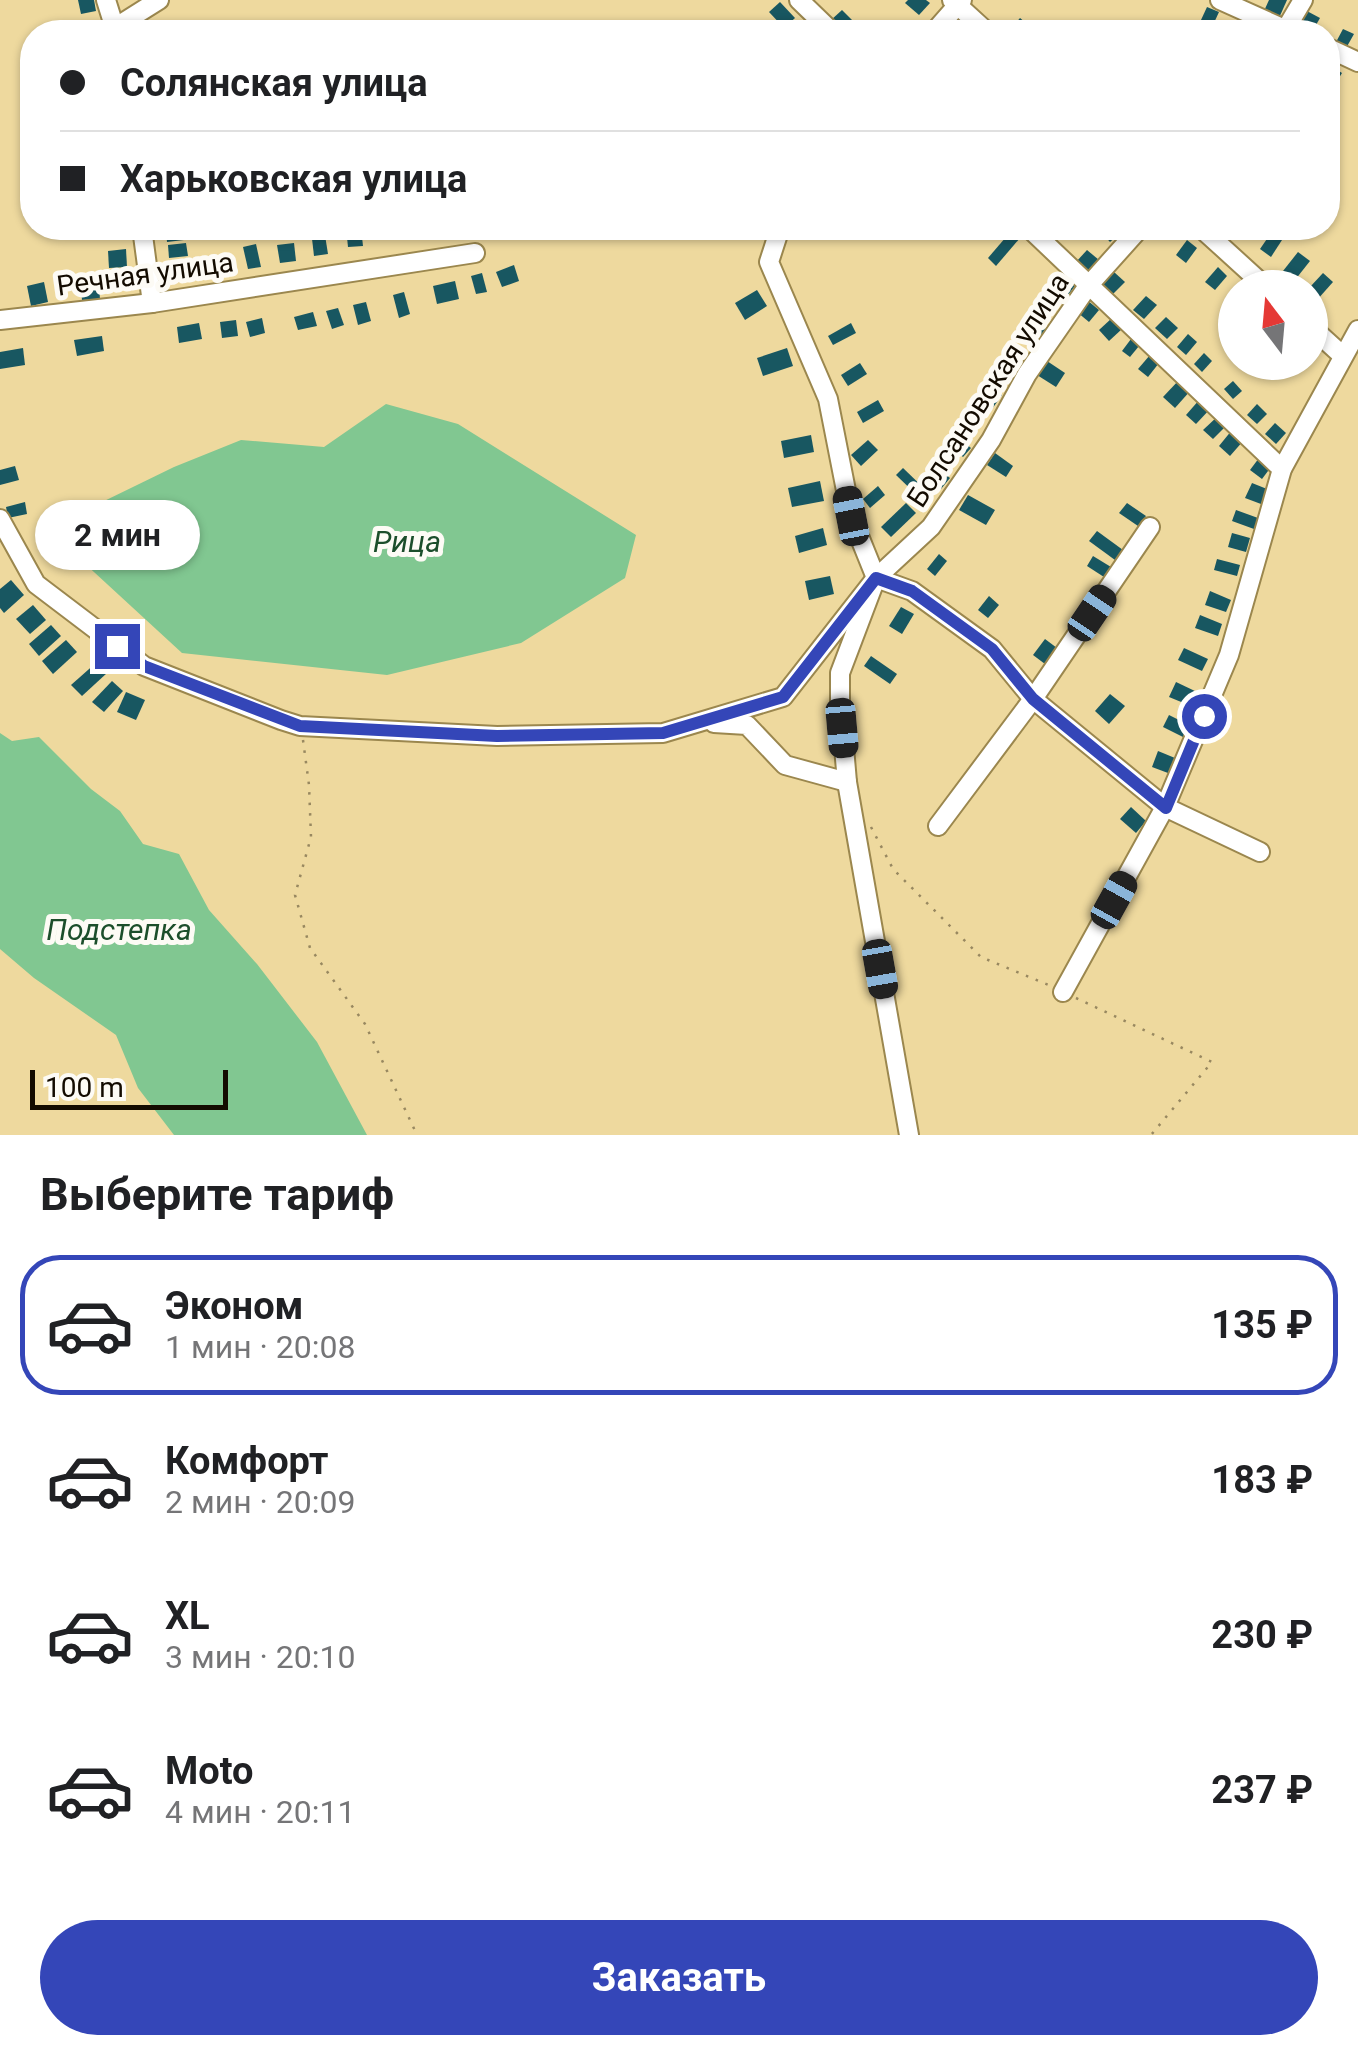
<!DOCTYPE html>
<html lang="ru">
<head>
<meta charset="utf-8">
<style>
	body { margin:0; font-family:Roboto,sans-serif; background:#f6f6f6; color:#202124; height:100vh; display:flex; flex-direction:column; font-size:38px; white-space:nowrap }
	* { box-sizing:border-box; margin:0 }
	p { font-size:32px; color:#757577 }
	.icon { flex:none; width:55px; height:55px; fill:none; stroke:currentColor; stroke-width:2; stroke-linecap:round; stroke-linejoin:round }
	.map { position:relative; height:1135px; overflow:hidden }
	.drawer { display:flex; flex-direction:column; background:#fff; flex:1 }
	.drawer>* { flex:none }
	.top-card { position:absolute; left:20px; top:20px; width:1320px; height:220px; border-radius:40px; box-shadow:0 2px 8px #0004; display:grid; align-content:center; height:220px; padding:0 40px; background:#fff }
	.needle { width:65px; rotate:344deg }
	.buttons { position:absolute; left:1218px; top:270px; display:grid; gap:20px }
	.buttons a { display:grid; place-items:center; width:110px; height:110px; border-radius:50%; background:#fff; box-shadow:0 2px 8px #0004; font-size:50px }
	.scale { position:absolute; left:30px; bottom:25px; width:198px; box-sizing:border-box; padding-left:10px; border:5px solid #130b00; border-top:0; font-size:28px; line-height:35px; white-space:nowrap; color:#130b00; -webkit-text-stroke:8px #fdfbf5; paint-order:stroke }
	.end { position:absolute; width:45px; height:45px; margin:-22px; border:12px solid #3446b8; background:#fff; box-shadow:0 0 0 5px #fff }
	.from { border-radius:50% }
	.bubble { position:absolute; height:70px; border-radius:35px; background:#fff; box-shadow:0 2px 8px #0004; font-size:32px; font-weight:700; line-height:70px; text-align:center }
	.car { position:absolute; width:30px; height:60px; margin:-30px -15px; border-radius:12px; box-shadow:0 0 8px 2px #0007; background:linear-gradient(#222 24%,#8ab4d8 0 40%,#222 0 76%,#8ab4d8 0 86%,#222 0) }
	.top-card b { display:flex; align-items:center; gap:35px; height:95px; font-size:38px }
	.top-card b+b { border-top:2px solid #e0e0e0 }
	.top-card i { width:25px; height:25px; background:#202124 }
	ul { padding:0; list-style:none }
	li { display:flex; align-items:center; gap:30px; height:140px; margin:0 20px 15px; padding:0 20px; border:5px solid transparent; border-radius:40px }
	li div { flex:1 }
	li b { display:block; font-size:38px }
	li em { font-style:normal; font-weight:700 }
	li.active { border-color:#3446b8 }
	li>.icon { width:90px; height:90px; stroke-width:1.5 }
	h2 { padding:0 40px; font-size:45px; line-height:120px }
	.cta { display:flex; gap:20px; margin-top:auto; padding:20px 40px }
	.cta a { flex:1; height:115px; border-radius:60px; background:#3446b8; color:#fff; font-size:40px; font-weight:700; line-height:115px; text-align:center }
	.map>svg:first-child { display:block }
	.water { fill:#81c791 }
	.building { fill:#185761 }
	.lines { fill:none; stroke-linecap:round; stroke-linejoin:round }
	.minor-casing { stroke:#9b874e; stroke-width:22 }
	.path { stroke:#988860; stroke-width:2.5; stroke-dasharray:2.5 8; stroke-linecap:butt }
	.minor { stroke:#fff; stroke-width:18 }
	.route { stroke:#3446b8; stroke-width:12 }
	.labels { text-anchor:middle; dominant-baseline:central; stroke-width:10; stroke-linejoin:round; paint-order:stroke }
	.street-label { font-size:28px; fill:#130b00; stroke:#fdfbf5 }
	.water-label { font-size:30px; font-style:italic; fill:#1c4e2b; stroke:#fdfbf5 }
</style>
</head>
<body>
<div class="map">
<svg width="1358" height="1135" viewBox="0 0 1358 1135">
	<rect width="100%" height="100%" fill="#eed99e"/>
	<g class="water">
		<polygon points="386,404 458,424 636,535 625,578 521,643 387,675 182,653 82,561 96,505 174,467 241,440 324,447"/>
		<polygon points="0,733 12,741 39,737 91,789 120,811 143,844 179,854 209,910 257,964 317,1042 367,1135 174,1135 138,1088 116,1035 34,978 0,949"/>
	</g>
	<g class="building">
		<polygon points="78,0 94,0 96,11 81,14"/>
		<polygon points="908,0 926,0 930,3 919,15 905,3"/>
		<polygon points="1269,0 1287,0 1279,18 1264,11"/>
		<polygon points="780,2 795,18 784,28 769,12"/>
		<polygon points="1207,7 1219,12 1213,25 1201,20"/>
		<polygon points="842,10 857,25 849,32 841,32 830,21"/>
		<polygon points="1305,10 1320,18 1312,32 1296,26"/>
		<polygon points="1020,18 1032,28 1028,32 1008,32"/>
		<polygon points="1343,29 1354,34 1345,50 1335,44"/>
		<polygon points="1328,64 1342,73 1330,92 1328,90"/>
		<polygon points="183,228 184,240 167,242 166,230"/>
		<polygon points="346,228 361,228 363,246 348,247"/>
		<polygon points="1102,228 1126,228 1110,242 1099,230"/>
		<polygon points="324,229 328,254 314,256 311,230"/>
		<polygon points="1012,230 1020,238 996,266 988,258"/>
		<polygon points="1271,233 1282,240 1271,257 1260,249"/>
		<polygon points="1187,240 1197,248 1186,263 1176,255"/>
		<polygon points="186,243 188,256 169,258 168,245"/>
		<polygon points="294,243 296,261 280,263 277,245"/>
		<polygon points="256,244 261,267 248,269 243,247"/>
		<polygon points="126,249 127,267 109,268 108,251"/>
		<polygon points="1087,250 1099,260 1088,273 1076,262"/>
		<polygon points="1298,252 1310,261 1295,280 1283,271"/>
		<polygon points="197,265 199,277 173,282 170,269"/>
		<polygon points="514,265 519,281 502,287 496,272"/>
		<polygon points="1218,267 1227,276 1215,290 1205,282"/>
		<polygon points="1114,272 1125,282 1113,294 1103,284"/>
		<polygon points="482,273 487,292 476,294 471,276"/>
		<polygon points="1323,273 1333,282 1317,300 1310,294 1310,287"/>
		<polygon points="98,274 100,299 82,300 80,275"/>
		<polygon points="1061,276 1075,286 1061,304 1047,294"/>
		<polygon points="455,281 459,299 437,304 433,286"/>
		<polygon points="44,282 48,302 31,306 27,286"/>
		<polygon points="757,290 767,306 745,320 735,303"/>
		<polygon points="404,292 410,314 399,318 393,295"/>
		<polygon points="1146,296 1157,305 1144,319 1133,310"/>
		<polygon points="1087,300 1099,310 1089,322 1077,312"/>
		<polygon points="366,302 371,321 358,325 353,305"/>
		<polygon points="338,308 344,325 332,329 326,311"/>
		<polygon points="313,312 317,326 298,330 294,317"/>
		<polygon points="1166,317 1178,328 1167,339 1155,328"/>
		<polygon points="262,318 265,333 250,337 246,322"/>
		<polygon points="1032,318 1046,329 1036,341 1022,329"/>
		<polygon points="1112,318 1122,329 1109,341 1099,330"/>
		<polygon points="236,320 238,336 222,338 220,322"/>
		<polygon points="199,323 202,339 179,343 177,327"/>
		<polygon points="851,323 856,333 833,345 828,336"/>
		<polygon points="1188,334 1197,342 1186,355 1177,347"/>
		<polygon points="102,336 104,351 77,356 74,340"/>
		<polygon points="1131,339 1139,346 1130,357 1122,351"/>
		<polygon points="23,348 25,365 0,369 0,352"/>
		<polygon points="787,348 793,366 763,376 757,358"/>
		<polygon points="1007,351 1021,361 1012,375 998,365"/>
		<polygon points="1204,353 1212,361 1202,372 1194,364"/>
		<polygon points="1150,355 1159,363 1148,377 1138,369"/>
		<polygon points="1047,361 1065,373 1056,387 1037,375"/>
		<polygon points="860,363 867,374 848,386 841,375"/>
		<polygon points="1179,380 1191,390 1175,408 1163,397"/>
		<polygon points="1233,381 1242,391 1233,399 1224,389"/>
		<polygon points="984,383 1002,395 992,409 975,397"/>
		<polygon points="1200,399 1211,408 1196,424 1186,415"/>
		<polygon points="878,400 884,411 863,423 857,412"/>
		<polygon points="1257,404 1267,414 1257,424 1247,415"/>
		<polygon points="1218,416 1227,425 1213,439 1203,430"/>
		<polygon points="1275,423 1286,433 1276,444 1265,434"/>
		<polygon points="1232,430 1244,440 1230,456 1219,446"/>
		<polygon points="952,432 971,448 963,457 944,441"/>
		<polygon points="811,435 814,452 784,458 781,441"/>
		<polygon points="868,440 878,450 861,466 851,455"/>
		<polygon points="995,453 1013,466 1006,477 987,465"/>
		<polygon points="1259,458 1271,467 1262,479 1250,470"/>
		<polygon points="934,465 950,478 941,489 925,477"/>
		<polygon points="15,466 19,480 0,485 0,470"/>
		<polygon points="903,468 931,495 924,502 896,475"/>
		<polygon points="820,481 824,501 792,507 788,488"/>
		<polygon points="1252,483 1267,489 1261,504 1245,498"/>
		<polygon points="878,486 885,495 870,508 863,499"/>
		<polygon points="968,495 995,510 986,525 959,510"/>
		<polygon points="25,502 27,514 8,518 6,507"/>
		<polygon points="906,503 916,513 891,537 881,527"/>
		<polygon points="1127,503 1146,516 1138,526 1119,513"/>
		<polygon points="1236,510 1258,518 1254,529 1232,521"/>
		<polygon points="823,528 827,545 799,553 795,536"/>
		<polygon points="1097,531 1123,550 1115,560 1089,541"/>
		<polygon points="1232,533 1250,538 1246,552 1228,547"/>
		<polygon points="939,554 947,561 935,576 927,569"/>
		<polygon points="1093,556 1111,567 1104,577 1087,566"/>
		<polygon points="1217,559 1240,565 1237,576 1214,570"/>
		<polygon points="830,576 834,594 809,600 805,581"/>
		<polygon points="11,580 24,595 4,613 0,608 0,589"/>
		<polygon points="1210,591 1231,600 1226,612 1205,605"/>
		<polygon points="989,596 999,605 988,618 978,610"/>
		<polygon points="33,605 46,620 30,634 16,619"/>
		<polygon points="901,607 914,614 902,634 889,626"/>
		<polygon points="1200,615 1222,624 1218,636 1195,628"/>
		<polygon points="51,625 61,636 39,656 29,644"/>
		<polygon points="1045,639 1057,648 1045,664 1033,655"/>
		<polygon points="66,640 77,652 53,674 42,661"/>
		<polygon points="1184,648 1208,659 1202,671 1178,660"/>
		<polygon points="871,656 897,674 890,684 864,666"/>
		<polygon points="97,662 107,673 82,696 71,685"/>
		<polygon points="112,681 123,691 104,712 92,702"/>
		<polygon points="1176,682 1197,692 1191,706 1169,697"/>
		<polygon points="126,692 145,700 136,720 117,712"/>
		<polygon points="1110,694 1125,706 1109,724 1095,711"/>
		<polygon points="1169,715 1191,726 1185,738 1163,727"/>
		<polygon points="1158,751 1175,758 1168,773 1152,767"/>
		<polygon points="1131,807 1146,821 1136,833 1120,819"/>
	</g>
	<g class="lines">
		<defs>
			<g id="minor">
				<polyline points="106,0 116,32"/>
				<polyline points="799,0 832,32"/>
				<polyline points="952,0 987,32"/>
				<polyline points="1220,0 1291,32"/>
				<polyline points="116,27 159,0"/>
				<polyline points="934,32 962,0"/>
				<polyline points="1284,32 1303,0"/>
				<polyline points="1328,48 1358,62"/>
				<polyline points="142,228 152,303"/>
				<polyline points="780,228 769,262 828,399 851,516 876,578 840,673 840,701 847,782 909,1135"/>
				<polyline points="1029,228 1282,469"/>
				<polyline points="1201,228 1267,288"/>
				<polyline points="0,320 152,303 475,253"/>
				<polyline points="1310,326 1343,356"/>
				<polyline points="0,519 36,584 144,666 281,720 300,726 497,736 663,733 783,697 876,578 931,527 991,440 1027,374 1088,286 1140,228"/>
				<polyline points="876,578 912,591 992,649 1033,699 1165,807 1260,852"/>
				<polyline points="714,723 747,725 785,765 847,782"/>
				<polyline points="938,826 1033,699 1150,527"/>
				<polyline points="1063,992 1165,807 1229,655 1282,469 1358,330"/>
			</g>
		</defs>
		<use href="#minor" class="minor-casing"/>
		<g class="path">
			<polyline points="303,740 309,785 311,837 295,895 310,948 365,1024 417,1135"/>
			<polyline points="871,827 893,869 981,957 1051,986"/>
			<polyline points="1076,998 1212,1062 1151,1135"/>
		</g>
		<use href="#minor" class="minor"/>
	</g>
	<g class="lines">
		<polyline class="route" points="117,646 144,666 300,726 497,736 663,733 783,697 876,578 912,591 992,649 1033,699 1166,808 1204,716"/>
	</g>
	<g class="labels">
		<g class="street-label">
			<text transform="translate(145 274) rotate(-8)">Речная улица</text>
			<text transform="translate(988 390) rotate(-57)">Болсановская улица</text>
		</g>
		<g class="water-label">
			<text x="407" y="541">Рица</text>
			<text x="119" y="929">Подстепка</text>
		</g>
	</g>
</svg>
<div class="buttons">
<a><svg class="needle" viewBox="-14 -14 28 28"><path d="M0-13l5 13h-10z" fill="#e53935"/><path d="M0 13l5-13h-10z" fill="#757577"/></svg></a>
</div>
<div class="scale">100 m</div>
<i class="end from" style="left:1204px;top:716px"></i>
<i class="end" style="left:117px;top:646px"></i>
<div class="bubble" style="left:35px;top:500px;width:165px">2 мин</div>
<i class="car" style="left:851px;top:516px;rotate:349deg"></i>
<i class="car" style="left:1092px;top:613px;rotate:34deg"></i>
<i class="car" style="left:842px;top:728px;rotate:175deg"></i>
<i class="car" style="left:1114px;top:900px;rotate:29deg"></i>
<i class="car" style="left:880px;top:969px;rotate:170deg"></i>
<div class="top-card">
<b><i class="from"></i>Солянская улица</b>
<b><i></i>Харьковская улица</b>
</div>
</div>
<section class="drawer">
<h2>Выберите тариф</h2>
<ul>
<li class="active"><svg class="icon" aria-label="car" viewBox="0 0 24 24"><path d="M5 17H2v-5l4-1 3-4h7l3 4 3 1v5h-3M9 17h6M6 11h13"/><circle cx="7" cy="17" r="2"/><circle cx="17" cy="17" r="2"/></svg><div><b>Эконом</b><p>1 мин · 20:08</p></div><em>135 ₽</em></li>
<li><svg class="icon" aria-label="car" viewBox="0 0 24 24"><path d="M5 17H2v-5l4-1 3-4h7l3 4 3 1v5h-3M9 17h6M6 11h13"/><circle cx="7" cy="17" r="2"/><circle cx="17" cy="17" r="2"/></svg><div><b>Комфорт</b><p>2 мин · 20:09</p></div><em>183 ₽</em></li>
<li><svg class="icon" aria-label="car" viewBox="0 0 24 24"><path d="M5 17H2v-5l4-1 3-4h7l3 4 3 1v5h-3M9 17h6M6 11h13"/><circle cx="7" cy="17" r="2"/><circle cx="17" cy="17" r="2"/></svg><div><b>XL</b><p>3 мин · 20:10</p></div><em>230 ₽</em></li>
<li><svg class="icon" aria-label="car" viewBox="0 0 24 24"><path d="M5 17H2v-5l4-1 3-4h7l3 4 3 1v5h-3M9 17h6M6 11h13"/><circle cx="7" cy="17" r="2"/><circle cx="17" cy="17" r="2"/></svg><div><b>Moto</b><p>4 мин · 20:11</p></div><em>237 ₽</em></li>
</ul>
<div class="cta"><a>Заказать</a></div>
</section>
</body>
</html>
